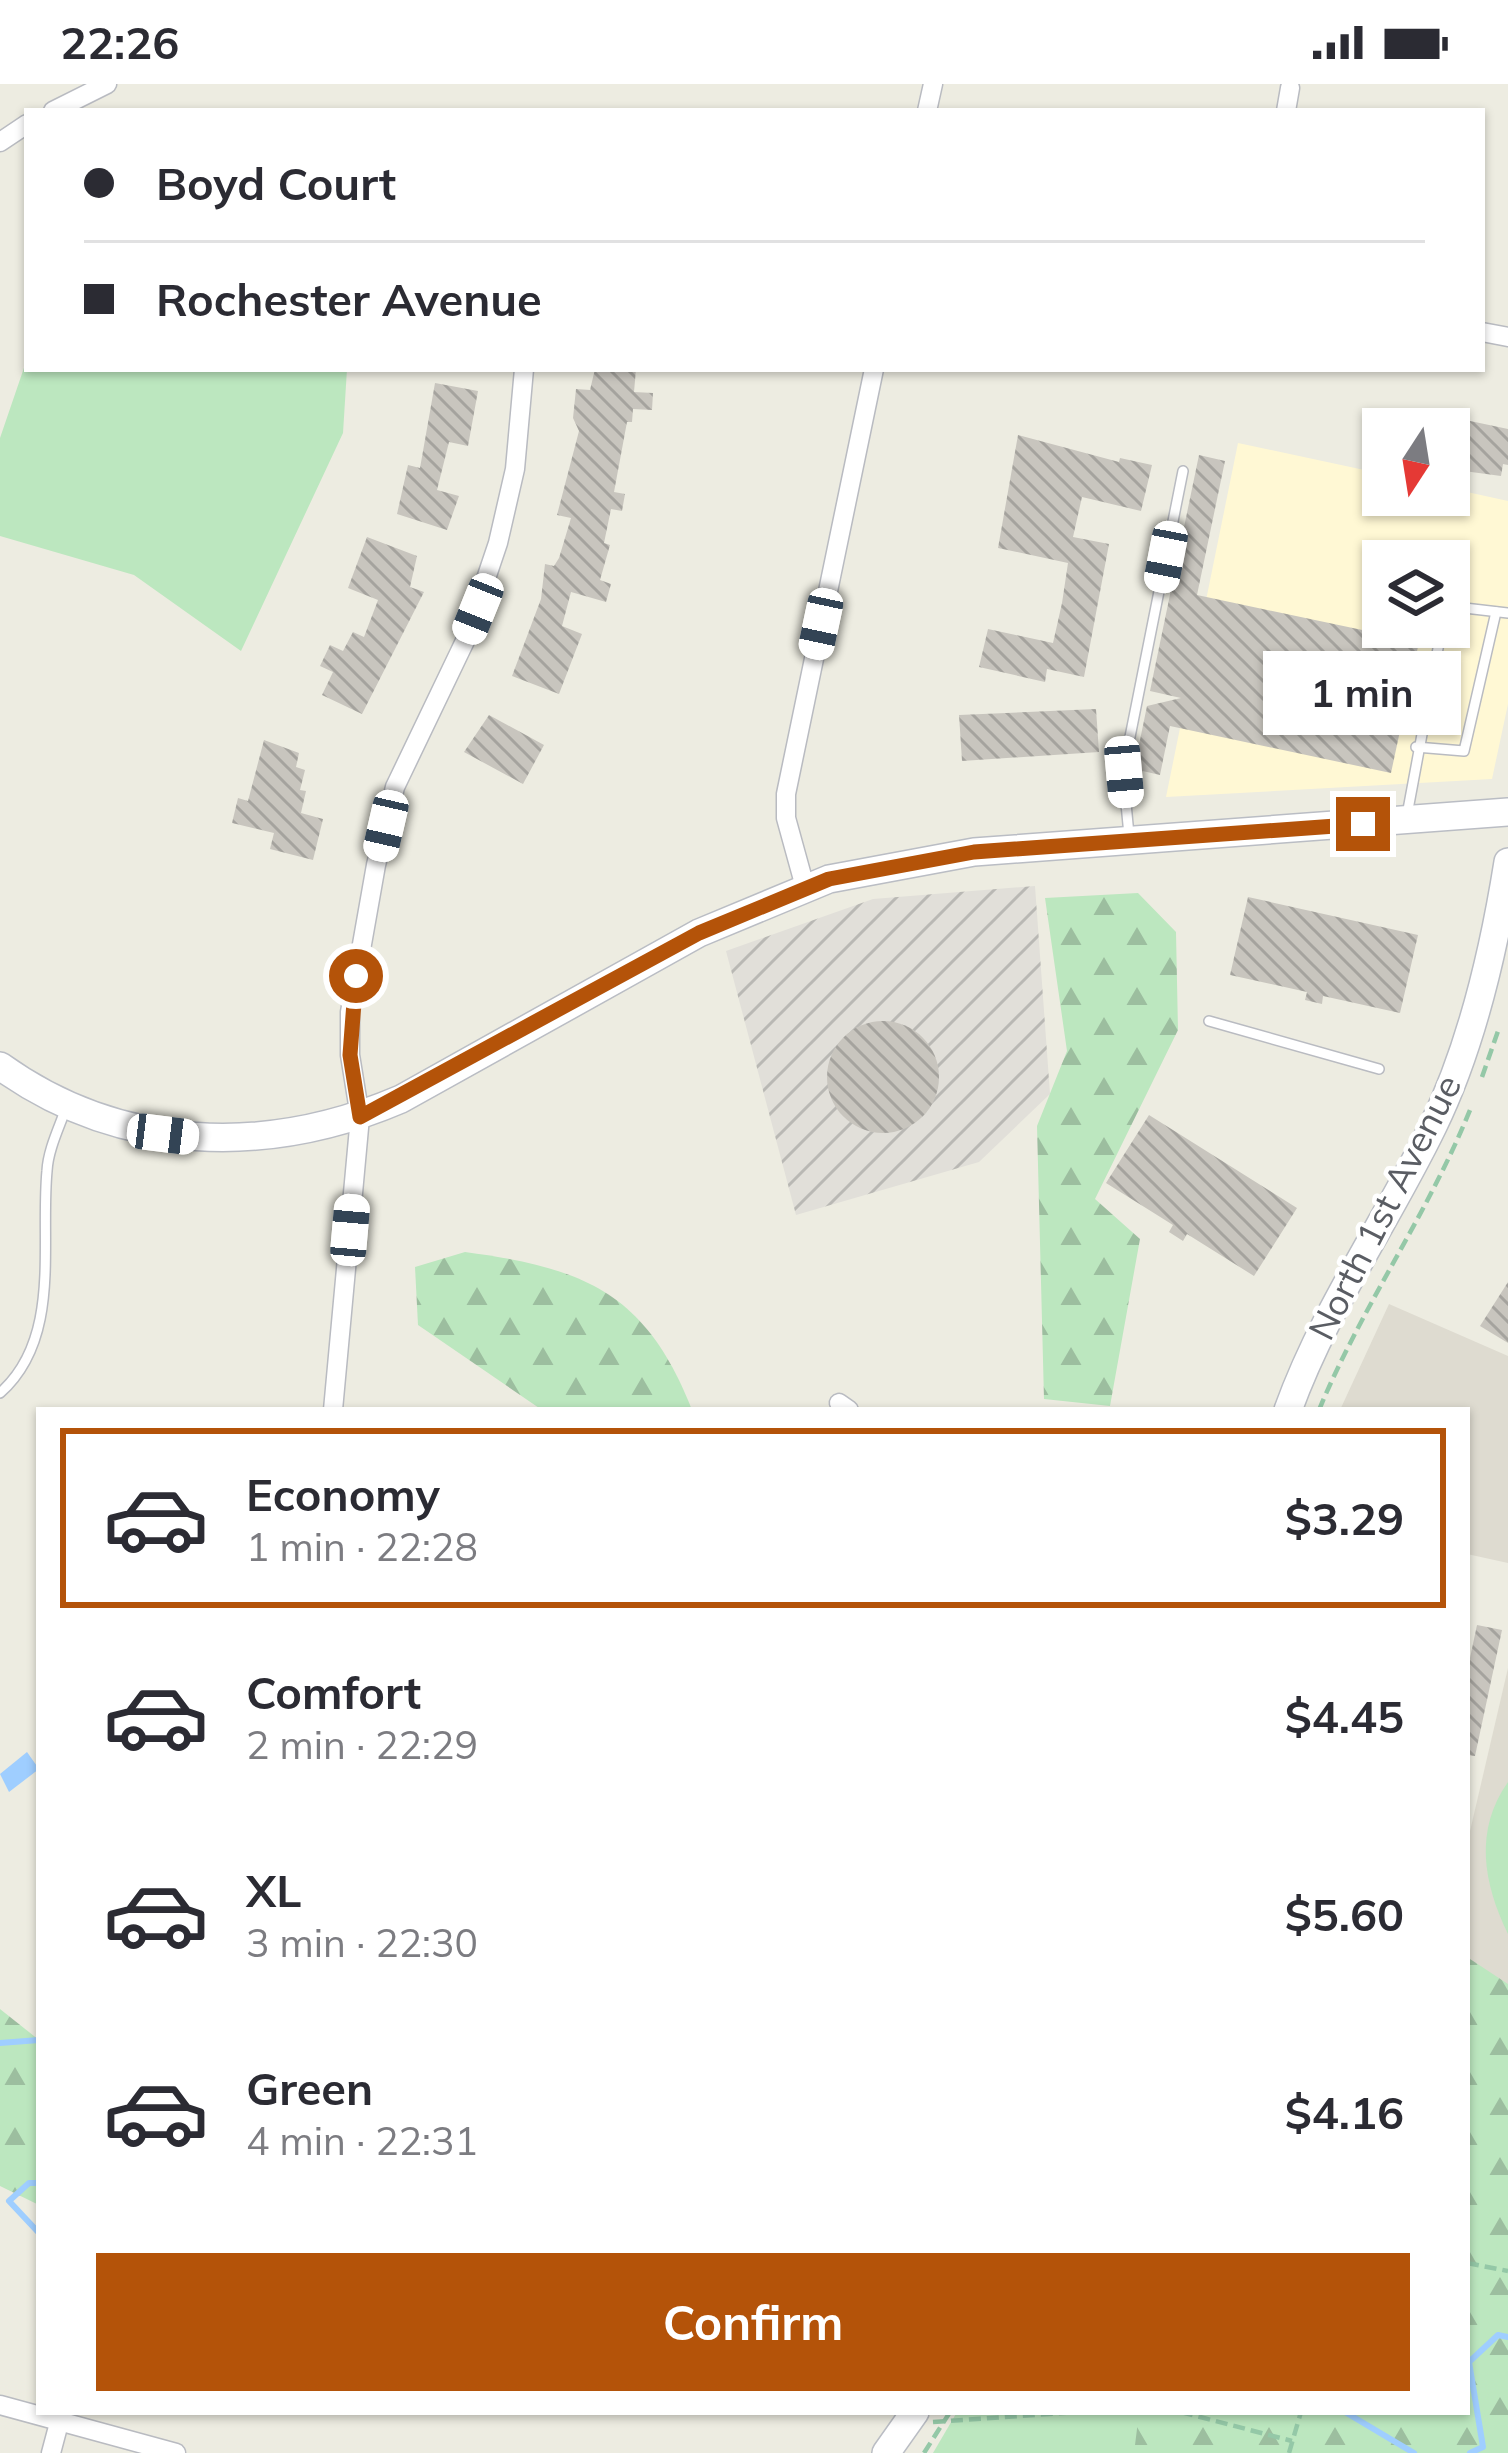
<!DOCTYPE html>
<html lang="en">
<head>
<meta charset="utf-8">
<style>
	body { margin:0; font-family:Mulish,sans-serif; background:#f7f7f7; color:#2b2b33; height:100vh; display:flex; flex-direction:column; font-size:45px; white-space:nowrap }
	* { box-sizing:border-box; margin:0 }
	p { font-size:39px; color:#7c7c81 }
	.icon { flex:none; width:66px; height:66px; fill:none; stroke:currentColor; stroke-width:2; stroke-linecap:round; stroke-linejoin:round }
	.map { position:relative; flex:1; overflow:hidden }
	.details { position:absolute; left:36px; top:1323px; width:1434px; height:1008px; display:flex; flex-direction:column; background:#fff; border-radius:0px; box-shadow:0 3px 9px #0004 }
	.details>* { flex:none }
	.hud { position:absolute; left:24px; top:24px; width:1461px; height:264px; border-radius:0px; box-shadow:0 3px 9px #0004; display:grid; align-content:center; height:264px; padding:0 60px; background:#fff }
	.needle { width:78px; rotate:192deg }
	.buttons { position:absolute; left:1362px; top:324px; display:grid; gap:24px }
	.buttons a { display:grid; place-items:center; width:108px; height:108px; border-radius:0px; background:#fff; box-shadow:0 3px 9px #0004; font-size:60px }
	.end { position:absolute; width:54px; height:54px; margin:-27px; border:15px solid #b45309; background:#fff; box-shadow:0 0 0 6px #fff }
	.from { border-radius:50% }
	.bubble { position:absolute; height:84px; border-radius:0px; background:#fff; box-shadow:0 3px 9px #0004; font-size:39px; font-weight:700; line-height:84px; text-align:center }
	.car { position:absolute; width:36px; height:72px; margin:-36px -18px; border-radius:15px; box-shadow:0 0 9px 3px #0007; background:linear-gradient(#fff 24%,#345 0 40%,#fff 0 76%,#345 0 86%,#fff 0) }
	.hud b { display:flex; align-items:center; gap:42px; height:114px; font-size:45px }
	.hud b+b { border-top:3px solid #e1e1e2 }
	.hud i { width:30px; height:30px; background:#2b2b33 }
	ul { padding:21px 0 0; list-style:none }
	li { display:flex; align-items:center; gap:36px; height:180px; margin:0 24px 18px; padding:0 36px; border:6px solid transparent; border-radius:0px }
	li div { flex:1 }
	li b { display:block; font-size:45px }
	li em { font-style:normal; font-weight:700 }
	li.selected { border-color:#b45309 }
	li>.icon { width:108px; height:108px; stroke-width:1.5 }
	.button { display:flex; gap:24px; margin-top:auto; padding:24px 60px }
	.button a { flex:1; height:138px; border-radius:0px; background:#b45309; color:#fff; font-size:48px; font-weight:700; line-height:138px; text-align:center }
	.status { display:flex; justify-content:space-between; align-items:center; height:84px; padding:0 60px; background:#fff; direction:ltr }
	.status svg { height:33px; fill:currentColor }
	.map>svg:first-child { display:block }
	.commercial { fill:#fff8d4; fill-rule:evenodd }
	.industrial { fill:url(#industrial-furrows) }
	.education { fill:#dedbd0 }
	.green { fill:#bce7bf }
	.forest { fill:url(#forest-firs) }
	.water { fill:#9fceff }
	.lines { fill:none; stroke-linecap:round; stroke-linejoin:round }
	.stream { stroke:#9fceff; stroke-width:6 }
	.building { fill:url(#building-back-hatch) }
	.lane-casing { stroke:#b9bbc1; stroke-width:12 }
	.street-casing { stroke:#b9bbc1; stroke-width:21 }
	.secondary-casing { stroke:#babdc4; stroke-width:30 }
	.path { stroke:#94c8a7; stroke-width:4.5; stroke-dasharray:12 6; stroke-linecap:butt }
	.lane { stroke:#fff; stroke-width:9 }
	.street { stroke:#fff; stroke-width:18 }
	.secondary { stroke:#fff; stroke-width:27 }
	.route { stroke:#b45309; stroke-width:15 }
	.labels { text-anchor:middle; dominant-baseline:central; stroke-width:9; stroke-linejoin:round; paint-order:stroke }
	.street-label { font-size:36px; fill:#5a5d63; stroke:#fff }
</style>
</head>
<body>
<div class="status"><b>22:26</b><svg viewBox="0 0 49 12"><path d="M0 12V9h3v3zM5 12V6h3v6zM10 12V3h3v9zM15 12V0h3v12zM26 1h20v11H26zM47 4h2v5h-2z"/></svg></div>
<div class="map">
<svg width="1508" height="2369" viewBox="0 0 1508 2369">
	<defs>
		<pattern id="industrial-furrows" width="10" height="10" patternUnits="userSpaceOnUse" patternTransform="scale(3)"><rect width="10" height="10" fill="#e1dfd9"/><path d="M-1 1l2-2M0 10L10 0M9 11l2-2" fill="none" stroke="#b9b8b4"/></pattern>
		<pattern id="forest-firs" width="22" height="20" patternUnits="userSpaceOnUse" patternTransform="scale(3)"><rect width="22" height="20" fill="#bce7bf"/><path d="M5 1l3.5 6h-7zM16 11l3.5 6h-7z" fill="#9cbe9f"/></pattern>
		<pattern id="building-back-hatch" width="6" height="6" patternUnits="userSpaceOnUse" patternTransform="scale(3)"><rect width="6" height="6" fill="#c8c5be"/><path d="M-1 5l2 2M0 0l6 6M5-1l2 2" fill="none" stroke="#a5a39e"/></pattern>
	</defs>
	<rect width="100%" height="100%" fill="#edece1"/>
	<path class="commercial" d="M 1238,359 L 1383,390 L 1383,411 L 1449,411 L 1449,404 L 1508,417 L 1508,620 L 1492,695 L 1166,713 ZM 1383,477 L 1449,477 L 1449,543 L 1383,543 Z"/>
	<polygon class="industrial" points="1035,802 1050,1010 979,1078 796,1131 726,867 873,815"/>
	<g class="education">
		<polygon points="1389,1220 1508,1272 1508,1479 1467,1470 1467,1326 1340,1326"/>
		<polygon points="1508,1584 1508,1997 1467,1988 1467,1760"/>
	</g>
	<g class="green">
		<polygon points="27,275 27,285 347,285 343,349 241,567 134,491 0,452 0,354"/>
		<path d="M 1508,1698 L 1508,1850 C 1483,1799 1474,1746 1508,1698 Z"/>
		<polygon points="957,2328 1467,2328 1508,2369 933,2369"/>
	</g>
	<g class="forest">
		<polygon points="1138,809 1176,848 1178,946 1095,1115 1140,1155 1110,1322 1044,1315 1037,1042 1067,967 1045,814"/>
		<path d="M 465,1168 C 585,1184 646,1209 692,1326 L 542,1326 L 418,1241 L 415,1183 Z"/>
		<polygon points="1470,1875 1508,1900 1508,2369 1134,2369 1138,2337 1124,2328 1467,2328"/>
		<polygon points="0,1925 39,1956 39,2121 0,2102"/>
	</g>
	<polygon class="water" points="27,1668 39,1685 9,1708 0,1690"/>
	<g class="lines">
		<g class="stream">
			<polyline points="0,1959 39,1956"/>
			<polyline points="39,2099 29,2099 9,2117 39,2149"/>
			<polyline points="1345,2328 1414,2369"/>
			<polyline points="1470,2369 1483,2363 1469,2278 1498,2251 1508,2253"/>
		</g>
	</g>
	<g class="building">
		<polygon points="595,285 636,285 634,308 653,309 652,326 633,325 632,338 627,338 614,408 625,410 622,427 611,425 604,459 610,461 600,496 611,500 606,518 571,508 562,542 582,550 559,610 512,592 541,515 545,480 554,482 559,474 571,434 557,431 579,347 573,334 576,305 590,306"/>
		<polygon points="435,299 478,307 468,362 449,358 437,406 459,412 447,446 397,430 408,381 420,384"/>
		<polygon points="1456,334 1508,345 1508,381 1503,380 1501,392 1449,385"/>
		<polygon points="1018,351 1119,378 1120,374 1152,381 1141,427 1082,413 1073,453 1109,460 1084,593 1047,585 1045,598 979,583 988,545 1053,559 1062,519 1068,479 998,464"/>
		<polygon points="1199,371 1225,377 1197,511 1419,558 1391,689 1170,642 1160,691 1134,685 1147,622 1181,614 1150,607"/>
		<polygon points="367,453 417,472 410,503 424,508 362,630 322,611 333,588 320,582 330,561 343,567 353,548 364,553 378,516 348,504"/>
		<polygon points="1096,625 1099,668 962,677 959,631"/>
		<polygon points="489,631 544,661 523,700 464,668"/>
		<polygon points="264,656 299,669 296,683 305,686 300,706 306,707 301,729 323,735 313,776 270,765 274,749 232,739 238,714 248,717"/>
		<polygon points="1248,813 1418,851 1400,929 1323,912 1322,920 1305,916 1307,908 1230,891"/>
		<circle cx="883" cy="993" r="56"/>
		<polygon points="1149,1031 1297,1124 1254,1192 1187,1150 1183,1157 1169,1148 1173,1141 1106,1099"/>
		<polygon points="1508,1198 1508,1259 1480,1242"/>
		<polygon points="1477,1541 1502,1546 1475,1672 1467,1671 1467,1588"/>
	</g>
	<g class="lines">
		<defs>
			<g id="lane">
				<polyline points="1449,533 1456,523 1508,529"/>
				<polyline points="1416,663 1464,667 1496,528"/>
				<polyline points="1407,731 1442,543"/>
				<polyline points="1129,751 1123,688 1183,387"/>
				<polyline points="1209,937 1379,985"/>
				<path d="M 0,1309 C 62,1254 40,1160 47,1087 C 48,1066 59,1044 66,1024"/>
			</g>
			<g id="street">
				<polyline points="53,27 107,0"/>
				<polyline points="927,27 933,0"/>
				<polyline points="1286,27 1290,4"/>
				<polyline points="0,58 27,40"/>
				<polyline points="1482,248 1508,253"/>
				<polyline points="805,803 786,734 786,710 874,285"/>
				<polyline points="839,1319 849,1326"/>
				<polyline points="333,1326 360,1033 350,971 350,928 376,781 395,703 465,557 498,459 515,385 524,285"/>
				<polyline points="0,2321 176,2369"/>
				<polyline points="51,2369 59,2339"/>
			</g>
			<g id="secondary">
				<path d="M 0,982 C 121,1069 268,1072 401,1015 L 699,849 L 829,795 L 974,768 L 1508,728"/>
				<path d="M 1288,1326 C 1325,1224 1386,1139 1433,1042 C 1472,962 1494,866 1508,778"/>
				<polyline points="886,2369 915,2328"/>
			</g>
		</defs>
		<use href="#lane" class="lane-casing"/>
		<use href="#street" class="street-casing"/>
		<use href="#secondary" class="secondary-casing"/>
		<g class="path">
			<polyline points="1482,993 1498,947"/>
			<path d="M 1319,1326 C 1363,1220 1430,1127 1472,1021"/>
			<polyline points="1467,2179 1508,2187"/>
			<polyline points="1181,2328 1292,2357"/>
			<polyline points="933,2338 1077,2328"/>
			<polyline points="924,2369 950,2328"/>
			<polyline points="1289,2369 1301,2328"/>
		</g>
		<use href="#lane" class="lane"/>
		<use href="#street" class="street"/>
		<use href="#secondary" class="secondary"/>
	</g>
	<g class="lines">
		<polyline class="route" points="356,892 350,971 360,1033 699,849 829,795 974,768 1363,740"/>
	</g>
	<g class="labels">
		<g class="street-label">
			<text transform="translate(1384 1123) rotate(-63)">North 1st Avenue</text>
		</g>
	</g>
</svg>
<div class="buttons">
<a><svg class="needle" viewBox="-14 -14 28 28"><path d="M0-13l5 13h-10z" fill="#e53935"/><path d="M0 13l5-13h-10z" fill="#7c7c81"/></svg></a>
<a><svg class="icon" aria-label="layers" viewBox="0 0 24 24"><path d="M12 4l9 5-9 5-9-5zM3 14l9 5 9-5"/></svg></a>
</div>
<i class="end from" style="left:356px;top:892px"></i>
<i class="end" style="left:1363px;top:740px"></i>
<div class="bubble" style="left:1263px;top:567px;width:198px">1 min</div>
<i class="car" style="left:1166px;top:473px;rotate:191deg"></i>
<i class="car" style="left:478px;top:525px;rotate:202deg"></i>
<i class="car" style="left:821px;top:540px;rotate:192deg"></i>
<i class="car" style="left:1124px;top:688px;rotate:175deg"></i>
<i class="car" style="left:386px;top:742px;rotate:193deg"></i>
<i class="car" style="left:163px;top:1050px;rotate:97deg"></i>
<i class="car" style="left:350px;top:1146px;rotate:5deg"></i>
<div class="hud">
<b><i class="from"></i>Boyd Court</b>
<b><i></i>Rochester Avenue</b>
</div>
<section class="details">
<ul>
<li class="selected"><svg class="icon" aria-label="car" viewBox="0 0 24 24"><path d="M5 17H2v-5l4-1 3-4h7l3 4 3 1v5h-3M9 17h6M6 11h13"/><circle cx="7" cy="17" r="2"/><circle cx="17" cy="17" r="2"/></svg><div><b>Economy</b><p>1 min · 22:28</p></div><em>$3.29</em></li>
<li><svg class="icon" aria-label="car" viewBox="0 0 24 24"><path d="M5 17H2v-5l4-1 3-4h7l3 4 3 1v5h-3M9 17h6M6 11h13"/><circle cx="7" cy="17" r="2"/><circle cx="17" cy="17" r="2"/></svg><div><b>Comfort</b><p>2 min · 22:29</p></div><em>$4.45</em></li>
<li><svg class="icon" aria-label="car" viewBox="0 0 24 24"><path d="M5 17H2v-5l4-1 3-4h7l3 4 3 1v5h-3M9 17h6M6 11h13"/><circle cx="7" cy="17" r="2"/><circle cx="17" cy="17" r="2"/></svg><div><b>XL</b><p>3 min · 22:30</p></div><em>$5.60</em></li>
<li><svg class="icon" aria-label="car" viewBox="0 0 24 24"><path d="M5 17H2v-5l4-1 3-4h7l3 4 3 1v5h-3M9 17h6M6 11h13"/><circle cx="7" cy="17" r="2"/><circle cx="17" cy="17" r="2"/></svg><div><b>Green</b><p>4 min · 22:31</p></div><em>$4.16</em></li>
</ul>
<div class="button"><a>Confirm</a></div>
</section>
</div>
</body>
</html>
